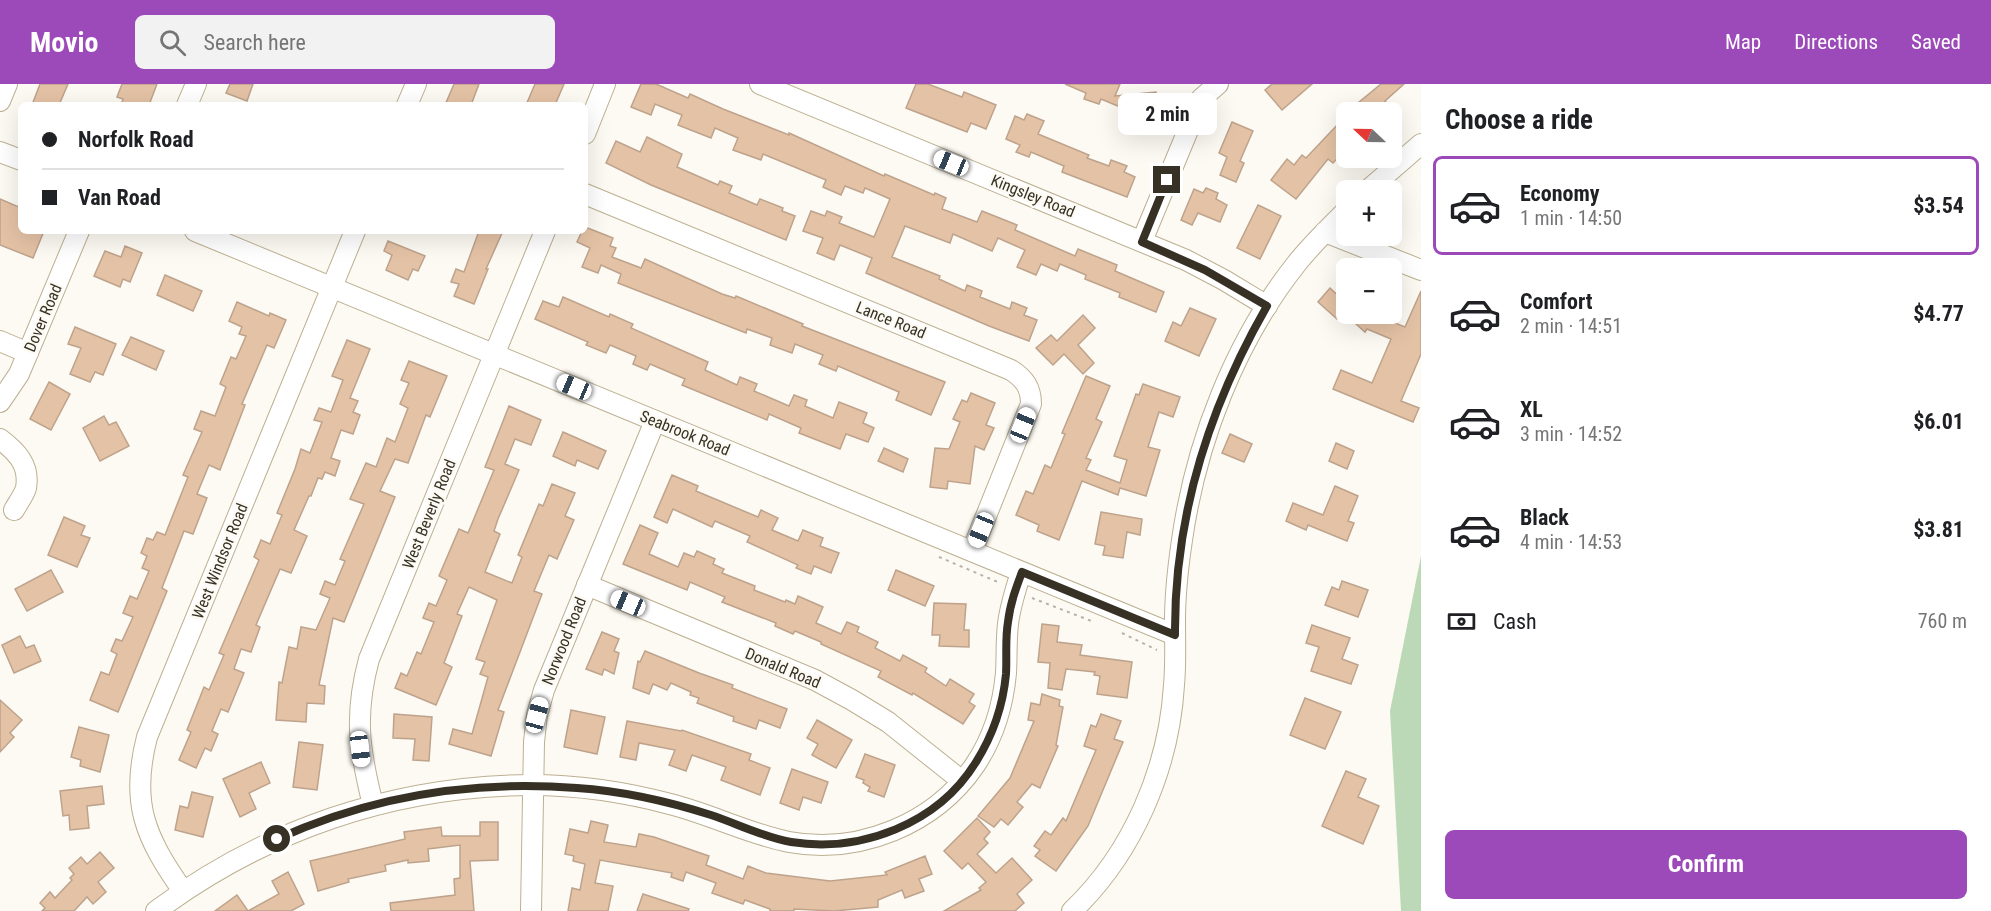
<!DOCTYPE html>
<html lang="en">
<head>
<meta charset="utf-8">
<style>
	body { margin:0; font-family:"Roboto Condensed",sans-serif; background:#f2f2f2; color:#202124; height:100vh; display:flex; flex-direction:column; font-size:22px; white-space:nowrap }
	* { box-sizing:border-box; margin:0 }
	p { font-size:20px; color:#757577 }
	.icon { flex:none; width:33px; height:33px; fill:none; stroke:currentColor; stroke-width:2; stroke-linecap:round; stroke-linejoin:round }
	.map { position:relative; flex:1; overflow:hidden }
	.drawer { display:flex; flex-direction:column; background:#fff; width:570px }
	.drawer>* { flex:none }
	.banner { position:absolute; left:18px; top:18px; width:570px; height:132px; border-radius:9px; box-shadow:0 6px 24px #0002; display:grid; align-content:center; height:132px; padding:0 24px; background:#fff }
	.needle { width:39px; rotate:292deg }
	.buttons { position:absolute; left:1336px; top:18px; display:grid; gap:12px }
	.buttons a { display:grid; place-items:center; width:66px; height:66px; border-radius:9px; background:#fff; box-shadow:0 6px 24px #0002; font-size:30px }
	.end { position:absolute; width:27px; height:27px; margin:-14px; border:8px solid #363124; background:#fff; box-shadow:0 0 0 3px #fff }
	.from { border-radius:50% }
	.bubble { position:absolute; height:42px; border-radius:9px; background:#fff; box-shadow:0 6px 24px #0002; font-size:20px; font-weight:700; line-height:42px; text-align:center }
	.car { position:absolute; width:18px; height:36px; margin:-18px -9px; border-radius:8px; box-shadow:0 0 4px 2px #0007; background:linear-gradient(#fff 24%,#345 0 40%,#fff 0 76%,#345 0 86%,#fff 0) }
	.banner b { display:flex; align-items:center; gap:21px; height:57px; font-size:22px }
	.banner b+b { border-top:2px solid #e0e0e0 }
	.banner i { width:15px; height:15px; background:#202124 }
	ul { padding:0; list-style:none }
	li { display:flex; align-items:center; gap:18px; height:99px; margin:0 12px 9px; padding:0 12px; border:3px solid transparent; border-radius:9px }
	li div { flex:1 }
	li b { display:block; font-size:22px }
	li em { font-style:normal; font-weight:700 }
	li.current { border-color:#9c4ab9 }
	li>.icon { width:54px; height:54px; stroke-width:1.5 }
	h2 { padding:0 24px; font-size:27px; line-height:72px }
	.pay { display:flex; align-items:center; gap:15px; height:66px; padding:0 24px; font-size:22px }
	.pay p { margin-inline-start:auto }
	.primary-button { display:flex; gap:12px; margin-top:auto; padding:12px 24px }
	.primary-button a { flex:1; height:69px; border-radius:9px; background:#9c4ab9; color:#fff; font-size:24px; font-weight:700; line-height:69px; text-align:center }
	header { display:flex; align-items:center; gap:36px; box-sizing:border-box; height:84px; padding:0 30px; background:#9c4ab9; color:#fff }
	header strong { font-size:28px }
	nav { display:flex; gap:33px; margin-inline-start:auto; font-size:21px }
	.search { width:420px; height:54px; background:#f2f2f2; display:flex; align-items:center; gap:15px; box-sizing:border-box; padding:0 21px; border-radius:9px; color:#757577; font-size:22px }
	main { display:flex; flex:1; min-height:0 }
	.map>svg:first-child { display:block }
	.water { fill:#bcd9b7 }
	.building { fill:#e4c2a5; stroke:#bea38c; stroke-width:1.5 }
	.lines { fill:none; stroke-linecap:round; stroke-linejoin:round }
	.minor-casing { stroke:#bdb091; stroke-width:22 }
	.path { stroke:#b6b2aa; stroke-width:2; stroke-dasharray:3 4.5; stroke-linecap:butt }
	.minor { stroke:#fff; stroke-width:20 }
	.route { stroke:#363124; stroke-width:8 }
	.labels { text-anchor:middle; dominant-baseline:central; stroke-width:5; stroke-linejoin:round; paint-order:stroke }
	.street-label { font-size:16px; fill:#363124; stroke:#fdfaf4 }
</style>
</head>
<body>
<header>
<strong>Movio</strong>
<div class="search"><svg class="icon" aria-label="search" viewBox="0 0 24 24"><circle cx="10" cy="10" r="6"/><path d="M15 15l6 6"/></svg>Search here</div>
<nav><a>Map</a><a>Directions</a><a>Saved</a></nav>
</header>
<main>
<div class="map">
<svg width="1421" height="827" viewBox="0 0 1421 827">
	<rect width="100%" height="100%" fill="#fdfaf4"/>
	<polygon class="water" points="1421,472 1421,827 1401,827 1390,627"/>
	<g class="building">
		<polygon points="40,0 68,0 59,21 32,21"/>
		<polygon points="122,0 157,0 149,21 121,21 123,15 117,13"/>
		<polygon points="230,0 253,0 247,17 226,9"/>
		<polygon points="454,0 479,0 471,21 445,21"/>
		<polygon points="535,0 564,0 555,21 526,21"/>
		<polygon points="641,0 656,0 688,14 690,10 723,25 789,51 789,49 884,92 885,90 934,111 935,109 946,114 942,125 977,138 982,127 1017,141 1015,146 1075,172 1078,165 1117,181 1115,187 1164,208 1156,228 1119,213 1120,209 1085,195 1086,191 1060,180 1057,187 1041,180 1036,191 1017,183 1025,166 998,154 992,167 953,150 950,159 905,142 892,173 940,192 939,195 965,207 967,201 982,207 980,213 1010,225 1012,218 1027,224 1024,231 1037,236 1029,257 989,242 866,189 872,174 840,161 834,176 817,169 823,154 803,147 811,127 825,132 827,127 842,133 839,139 874,153 890,115 865,104 863,109 845,102 841,111 823,103 826,96 763,70 761,76 733,66 738,54 715,44 711,54 678,41 682,31 655,20 651,31 631,23"/>
		<polygon points="916,0 928,0 962,13 964,8 996,21 986,45 971,39 967,48 906,24"/>
		<polygon points="1065,0 1120,0 1115,12 1156,8 1159,48 1133,50 1132,36 1126,36 1125,25 1101,15 1099,20 1084,15 1086,9"/>
		<polygon points="1272,0 1312,0 1282,26 1265,6"/>
		<polygon points="1381,0 1404,0 1385,17 1395,28 1347,28"/>
		<polygon points="1027,30 1044,37 1038,50 1089,71 1087,74 1109,82 1111,76 1127,82 1124,88 1135,93 1127,113 1062,88 1064,82 1031,68 1029,73 1016,68 1020,61 1006,55 1015,32 1024,36"/>
		<polygon points="1232,38 1253,47 1240,77 1244,79 1236,98 1220,91 1227,73 1219,69"/>
		<polygon points="1339,39 1347,47 1347,64 1333,79 1328,75 1296,115 1271,96 1287,75 1294,81 1302,71 1306,74"/>
		<polygon points="647,53 682,70 677,83 718,101 720,97 732,102 729,109 757,121 760,115 783,124 782,127 795,132 786,156 651,101 606,79 616,57 640,68"/>
		<polygon points="1206,104 1218,109 1216,115 1227,121 1220,138 1198,129 1192,141 1181,136 1194,105 1203,109"/>
		<polygon points="0,115 21,124 21,147 44,147 33,174 0,161"/>
		<polygon points="1258,121 1281,132 1260,175 1237,164"/>
		<polygon points="585,143 613,154 610,162 616,164 612,173 641,184 645,175 722,210 735,214 736,212 803,240 802,242 945,298 931,331 896,316 899,308 838,282 836,287 819,280 823,271 795,260 792,269 770,261 772,254 747,245 746,249 618,199 621,190 601,181 598,189 582,183 590,164 577,158 582,147 585,147"/>
		<polygon points="479,147 503,147 486,185 488,185 474,220 454,212 459,200 451,198 456,185 464,188"/>
		<polygon points="388,157 425,172 418,187 413,185 408,196 386,186 392,171 384,167"/>
		<polygon points="125,162 142,169 130,198 123,195 120,203 94,192 105,167 121,173"/>
		<polygon points="165,191 202,207 193,227 157,211"/>
		<polygon points="1330,204 1347,220 1347,224 1337,235 1318,218"/>
		<polygon points="1421,207 1421,270 1401,317 1419,324 1413,338 1333,305 1341,286 1372,299 1391,255 1367,245 1365,248 1345,230 1373,230 1405,243"/>
		<polygon points="563,213 609,233 610,230 633,240 631,244 708,278 705,286 737,301 740,293 757,300 754,307 789,322 794,311 807,316 805,322 833,334 839,318 867,329 863,339 874,344 868,358 846,350 840,365 799,349 801,344 769,330 767,336 682,301 685,295 650,280 647,286 633,280 636,272 610,261 606,269 586,261 588,258 535,235 543,217 559,223"/>
		<polygon points="237,218 269,232 270,229 286,236 274,264 267,261 242,320 245,321 220,386 209,381 197,410 207,414 193,450 184,447 162,504 167,507 118,628 90,616 101,588 109,591 117,570 111,567 116,555 122,557 133,533 123,529 130,512 137,515 149,487 142,484 147,472 141,469 147,454 153,456 157,448 165,451 188,393 183,391 202,348 194,345 201,327 215,332 226,303 220,300 231,273 236,275 246,252 239,250 242,243 229,237"/>
		<polygon points="1190,224 1216,235 1199,272 1165,257 1173,238 1181,242"/>
		<polygon points="1083,231 1095,244 1078,261 1094,279 1083,290 1064,270 1053,281 1036,264 1051,251 1057,257"/>
		<polygon points="75,243 116,260 103,291 95,288 90,298 70,290 81,264 68,260"/>
		<polygon points="131,253 164,267 156,286 122,271"/>
		<polygon points="347,256 370,265 350,314 358,317 353,328 360,331 353,350 341,346 331,374 340,377 335,392 325,388 322,395 318,394 311,412 309,412 294,446 307,452 291,489 280,485 256,541 260,543 251,568 241,565 234,585 244,589 228,628 221,625 212,647 218,650 211,667 205,664 196,684 179,676 191,648 187,646 204,603 209,606 224,571 219,569 259,476 254,473 261,456 270,460 282,431 277,429 295,385 301,365 310,369 322,338 314,336 319,324 331,328 343,296 332,292"/>
		<polygon points="409,277 447,292 430,333 426,331 408,379 395,375 380,407 395,413 344,538 333,534 319,601 325,602 324,620 307,619 306,638 276,636 279,598 282,599 289,563 297,565 301,543 316,546 330,514 320,510 325,497 335,501 345,477 340,475 364,420 350,415 366,379 376,383 387,354 395,358 408,324 400,320 409,299 401,296"/>
		<polygon points="1086,292 1110,302 1096,335 1102,338 1086,374 1091,376 1086,386 1120,399 1127,376 1114,372 1136,310 1139,311 1143,300 1180,313 1173,333 1159,328 1148,363 1160,366 1146,412 1120,404 1118,411 1082,397 1059,456 1037,447 1039,441 1016,431 1026,407 1033,410 1045,381 1051,384 1065,350 1062,349"/>
		<polygon points="49,298 70,310 51,346 30,335"/>
		<polygon points="971,309 995,319 986,341 994,344 984,366 975,362 970,400 948,397 947,405 930,403 935,364 949,365 960,338 953,335 962,316 967,318"/>
		<polygon points="509,322 541,336 531,361 515,355 505,380 519,386 498,435 494,447 500,450 485,488 512,499 522,473 518,471 539,420 543,422 552,400 575,409 565,432 574,436 557,475 549,471 534,507 542,510 498,626 504,628 491,672 449,660 453,645 472,650 488,593 480,590 485,578 476,575 497,516 469,503 457,530 462,532 444,579 452,583 436,621 395,604 401,589 407,592 417,568 421,570 434,538 423,534 429,519 436,522 447,496 439,492 459,445 468,449 494,386 485,383"/>
		<polygon points="104,332 109,341 116,338 129,362 100,377 83,344"/>
		<polygon points="563,348 606,367 598,385 577,376 575,382 553,372"/>
		<polygon points="1230,350 1252,360 1244,378 1222,369"/>
		<polygon points="1336,359 1354,367 1347,385 1329,377"/>
		<polygon points="884,364 908,375 903,388 878,377"/>
		<polygon points="672,391 698,402 696,407 758,433 761,426 778,434 772,446 798,457 803,446 823,454 820,462 839,469 831,489 814,482 811,490 796,484 798,481 747,458 750,452 715,437 712,443 673,425 667,439 654,433"/>
		<polygon points="1335,402 1358,412 1348,437 1354,439 1347,457 1308,441 1306,446 1286,437 1293,419 1323,431"/>
		<polygon points="1101,428 1142,435 1140,451 1127,448 1123,474 1103,471 1105,462 1095,460"/>
		<polygon points="64,433 85,442 81,451 90,454 77,483 48,471"/>
		<polygon points="640,441 658,449 649,470 678,483 684,469 694,473 697,467 715,475 713,480 724,485 722,489 755,502 754,506 785,518 786,516 795,520 798,512 823,523 816,539 841,550 847,538 859,543 857,548 878,558 875,564 900,577 903,571 927,584 925,588 946,602 950,595 974,610 969,618 975,622 963,640 913,609 912,611 878,593 881,587 821,560 821,558 795,547 793,550 775,542 776,539 722,518 725,513 690,498 687,506 623,480"/>
		<polygon points="51,486 63,508 27,527 15,505"/>
		<polygon points="896,486 934,502 925,522 888,506"/>
		<polygon points="1342,497 1368,506 1358,533 1325,521 1332,503 1339,506"/>
		<polygon points="934,519 966,520 964,546 969,546 969,563 939,562 940,551 932,551"/>
		<polygon points="1042,540 1059,542 1057,558 1082,561 1080,571 1132,578 1127,614 1097,610 1100,592 1094,591 1095,588 1066,585 1062,606 1048,604 1050,579 1038,578"/>
		<polygon points="1312,541 1350,554 1342,575 1358,581 1351,600 1311,587 1319,563 1306,559"/>
		<polygon points="602,548 619,555 614,567 619,569 614,590 604,585 602,591 586,585"/>
		<polygon points="20,552 26,564 34,561 41,577 14,589 2,561"/>
		<polygon points="645,567 699,589 733,601 732,604 787,625 780,644 759,636 756,645 733,637 734,633 697,619 699,614 690,611 691,608 671,599 667,606 653,600 649,610 633,604 638,577 640,578"/>
		<polygon points="1042,610 1060,616 1059,622 1063,623 1056,661 1058,662 1040,704 1032,700 1017,718 1023,723 1008,741 1001,735 994,743 978,732 1010,694 1034,637 1028,636 1031,619 1040,621"/>
		<polygon points="1305,614 1341,628 1325,665 1290,651"/>
		<polygon points="0,616 22,636 10,649 14,653 0,668"/>
		<polygon points="571,626 605,633 597,670 564,663"/>
		<polygon points="394,630 432,633 429,677 413,676 415,655 393,654"/>
		<polygon points="1101,630 1121,637 1114,655 1123,658 1088,742 1056,787 1035,772 1040,766 1034,762 1045,747 1051,751 1063,734 1066,737 1096,666 1084,662 1091,641 1096,643"/>
		<polygon points="817,636 852,656 836,684 812,671 818,660 807,654"/>
		<polygon points="627,637 681,647 682,646 751,670 749,676 770,684 760,711 721,696 726,683 692,671 686,687 669,681 675,666 639,659 636,676 620,673"/>
		<polygon points="79,643 109,651 100,688 80,682 81,676 71,673"/>
		<polygon points="299,658 323,661 317,706 293,703"/>
		<polygon points="865,670 895,681 884,713 868,707 870,703 863,699 864,696 856,693"/>
		<polygon points="261,678 270,699 249,709 256,725 240,733 223,695"/>
		<polygon points="792,685 828,698 821,719 803,713 799,726 780,719"/>
		<polygon points="1346,687 1366,695 1358,713 1379,722 1363,760 1322,742"/>
		<polygon points="102,702 104,720 87,722 89,744 70,746 69,731 63,732 60,707"/>
		<polygon points="192,708 213,713 203,753 175,746 180,722 188,724"/>
		<polygon points="977,734 990,748 984,755 988,759 977,770 996,789 1012,774 1032,796 1017,810 1024,819 1015,827 944,827 981,806 979,804 986,798 968,779 962,785 944,767"/>
		<polygon points="591,737 608,741 604,758 636,763 639,750 654,753 709,772 706,781 743,795 748,782 766,789 830,797 887,791 885,788 925,772 932,790 919,795 924,807 905,814 902,806 878,816 878,823 834,827 794,825 794,827 770,827 770,825 745,816 743,820 712,809 716,799 686,788 683,797 671,793 672,789 600,776 595,799 613,802 608,827 568,827 572,804 580,806 585,780 573,777 574,772 565,770 570,745 588,749"/>
		<polygon points="480,738 498,738 498,776 470,777 474,827 391,827 390,819 455,811 454,795 460,794 460,761 428,765 429,777 408,779 408,776 385,781 386,787 348,795 349,798 318,807 310,777 405,755 404,748 441,743 442,752 480,752"/>
		<polygon points="100,768 114,784 98,798 106,808 93,820 87,813 74,827 42,827 45,824 40,819 50,808 55,814 72,796 70,794 74,790 69,784 81,773 87,780"/>
		<polygon points="288,788 304,820 291,827 215,827 237,811 248,827 279,810 272,797"/>
		<polygon points="643,810 689,825 688,827 637,827"/>
	</g>
	<g class="lines">
		<defs>
			<g id="minor">
				<polyline points="760,0 1186,176 1224,196 1267,222"/>
				<polyline points="0,17 7,0"/>
				<polyline points="187,21 196,0"/>
				<polyline points="407,21 416,0"/>
				<polyline points="585,50 605,0"/>
				<polyline points="0,68 21,76"/>
				<polyline points="1368,106 1421,60"/>
				<path d="M 585,110 L 1011,286 C 1025,295 1031,304 1031,320 L 972,467"/>
				<polyline points="195,147 1175,551"/>
				<polyline points="1325,148 1421,186"/>
				<polyline points="1142,157 1201,15 1218,0"/>
				<polyline points="0,257 28,269"/>
				<polyline points="0,318 19,290 79,147"/>
				<path d="M 0,355 C 17,368 30,381 26,404 C 24,411 18,419 14,426"/>
				<polyline points="587,501 815,596 852,616 888,638 962,697"/>
				<path d="M 373,721 C 359,665 354,631 369,575 L 545,147"/>
				<path d="M 183,807 C 145,753 130,719 147,653 L 355,147"/>
				<path d="M 156,827 C 265,746 393,702 530,701 C 577,701 625,708 670,720 C 710,730 749,750 789,758 C 859,771 935,740 975,681 C 993,654 1003,622 1006,589 C 1007,573 1006,556 1008,540 C 1010,522 1016,505 1021,488"/>
				<polyline points="531,827 534,658 537,631 544,606 655,337"/>
				<path d="M 1072,827 C 1133,769 1169,684 1174,601 C 1176,580 1175,558 1175,537 C 1175,510 1178,483 1182,456 C 1196,358 1235,257 1297,179 C 1312,160 1330,143 1347,126"/>
			</g>
		</defs>
		<use href="#minor" class="minor-casing"/>
		<g class="path">
			<polyline points="939,473 1000,499"/>
			<polyline points="1032,514 1094,538"/>
			<polyline points="1122,549 1157,566"/>
		</g>
		<use href="#minor" class="minor"/>
	</g>
	<g class="lines">
		<path class="route" d="M 277,755 C 371,712 473,696 577,704 C 622,707 667,717 711,731 C 738,740 763,753 791,758 C 861,769 938,740 976,678 C 993,651 1003,622 1006,590 C 1007,572 1005,555 1008,538 C 1010,520 1016,504 1022,488 L 1175,551 C 1174,433 1209,323 1267,222 L 1205,186 L 1142,158 L 1167,96"/>
	</g>
	<g class="labels">
		<g class="street-label">
			<text transform="translate(1033 112) rotate(22)">Kingsley Road</text>
			<text transform="translate(43 234) rotate(-67)">Dover Road</text>
			<text transform="translate(891 236) rotate(22)">Lance Road</text>
			<text transform="translate(685 349) rotate(22)">Seabrook Road</text>
			<text transform="translate(429 430) rotate(-68)">West Beverly Road</text>
			<text transform="translate(220 477) rotate(-68)">West Windsor Road</text>
			<text transform="translate(564 557) rotate(-68)">Norwood Road</text>
			<text transform="translate(783 584) rotate(23)">Donald Road</text>
		</g>
	</g>
</svg>
<div class="buttons">
<a><svg class="needle" viewBox="-14 -14 28 28"><path d="M0-13l5 13h-10z" fill="#e53935"/><path d="M0 13l5-13h-10z" fill="#757577"/></svg></a>
<a>+</a>
<a>−</a>
</div>
<i class="end from" style="left:277px;top:755px"></i>
<i class="end" style="left:1167px;top:96px"></i>
<div class="bubble" style="left:1118px;top:9px;width:99px">2 min</div>
<i class="car" style="left:951px;top:79px;rotate:292deg"></i>
<i class="car" style="left:574px;top:303px;rotate:293deg"></i>
<i class="car" style="left:1023px;top:341px;rotate:22deg"></i>
<i class="car" style="left:981px;top:446px;rotate:202deg"></i>
<i class="car" style="left:628px;top:519px;rotate:293deg"></i>
<i class="car" style="left:537px;top:631px;rotate:15deg"></i>
<i class="car" style="left:360px;top:665px;rotate:173deg"></i>
<div class="banner">
<b><i class="from"></i>Norfolk Road</b>
<b><i></i>Van Road</b>
</div>
</div>
<section class="drawer">
<h2>Choose a ride</h2>
<ul>
<li class="current"><svg class="icon" aria-label="car" viewBox="0 0 24 24"><path d="M5 17H2v-5l4-1 3-4h7l3 4 3 1v5h-3M9 17h6M6 11h13"/><circle cx="7" cy="17" r="2"/><circle cx="17" cy="17" r="2"/></svg><div><b>Economy</b><p>1 min · 14:50</p></div><em>$3.54</em></li>
<li><svg class="icon" aria-label="car" viewBox="0 0 24 24"><path d="M5 17H2v-5l4-1 3-4h7l3 4 3 1v5h-3M9 17h6M6 11h13"/><circle cx="7" cy="17" r="2"/><circle cx="17" cy="17" r="2"/></svg><div><b>Comfort</b><p>2 min · 14:51</p></div><em>$4.77</em></li>
<li><svg class="icon" aria-label="car" viewBox="0 0 24 24"><path d="M5 17H2v-5l4-1 3-4h7l3 4 3 1v5h-3M9 17h6M6 11h13"/><circle cx="7" cy="17" r="2"/><circle cx="17" cy="17" r="2"/></svg><div><b>XL</b><p>3 min · 14:52</p></div><em>$6.01</em></li>
<li><svg class="icon" aria-label="car" viewBox="0 0 24 24"><path d="M5 17H2v-5l4-1 3-4h7l3 4 3 1v5h-3M9 17h6M6 11h13"/><circle cx="7" cy="17" r="2"/><circle cx="17" cy="17" r="2"/></svg><div><b>Black</b><p>4 min · 14:53</p></div><em>$3.81</em></li>
</ul>
<div class="pay"><svg class="icon" aria-label="cash" viewBox="0 0 24 24"><path d="M3 7h18v10H3z"/><circle cx="12" cy="12" r="2"/></svg>Cash<p>760 m</p></div>
<div class="primary-button"><a>Confirm</a></div>
</section>
</main>
</body>
</html>
